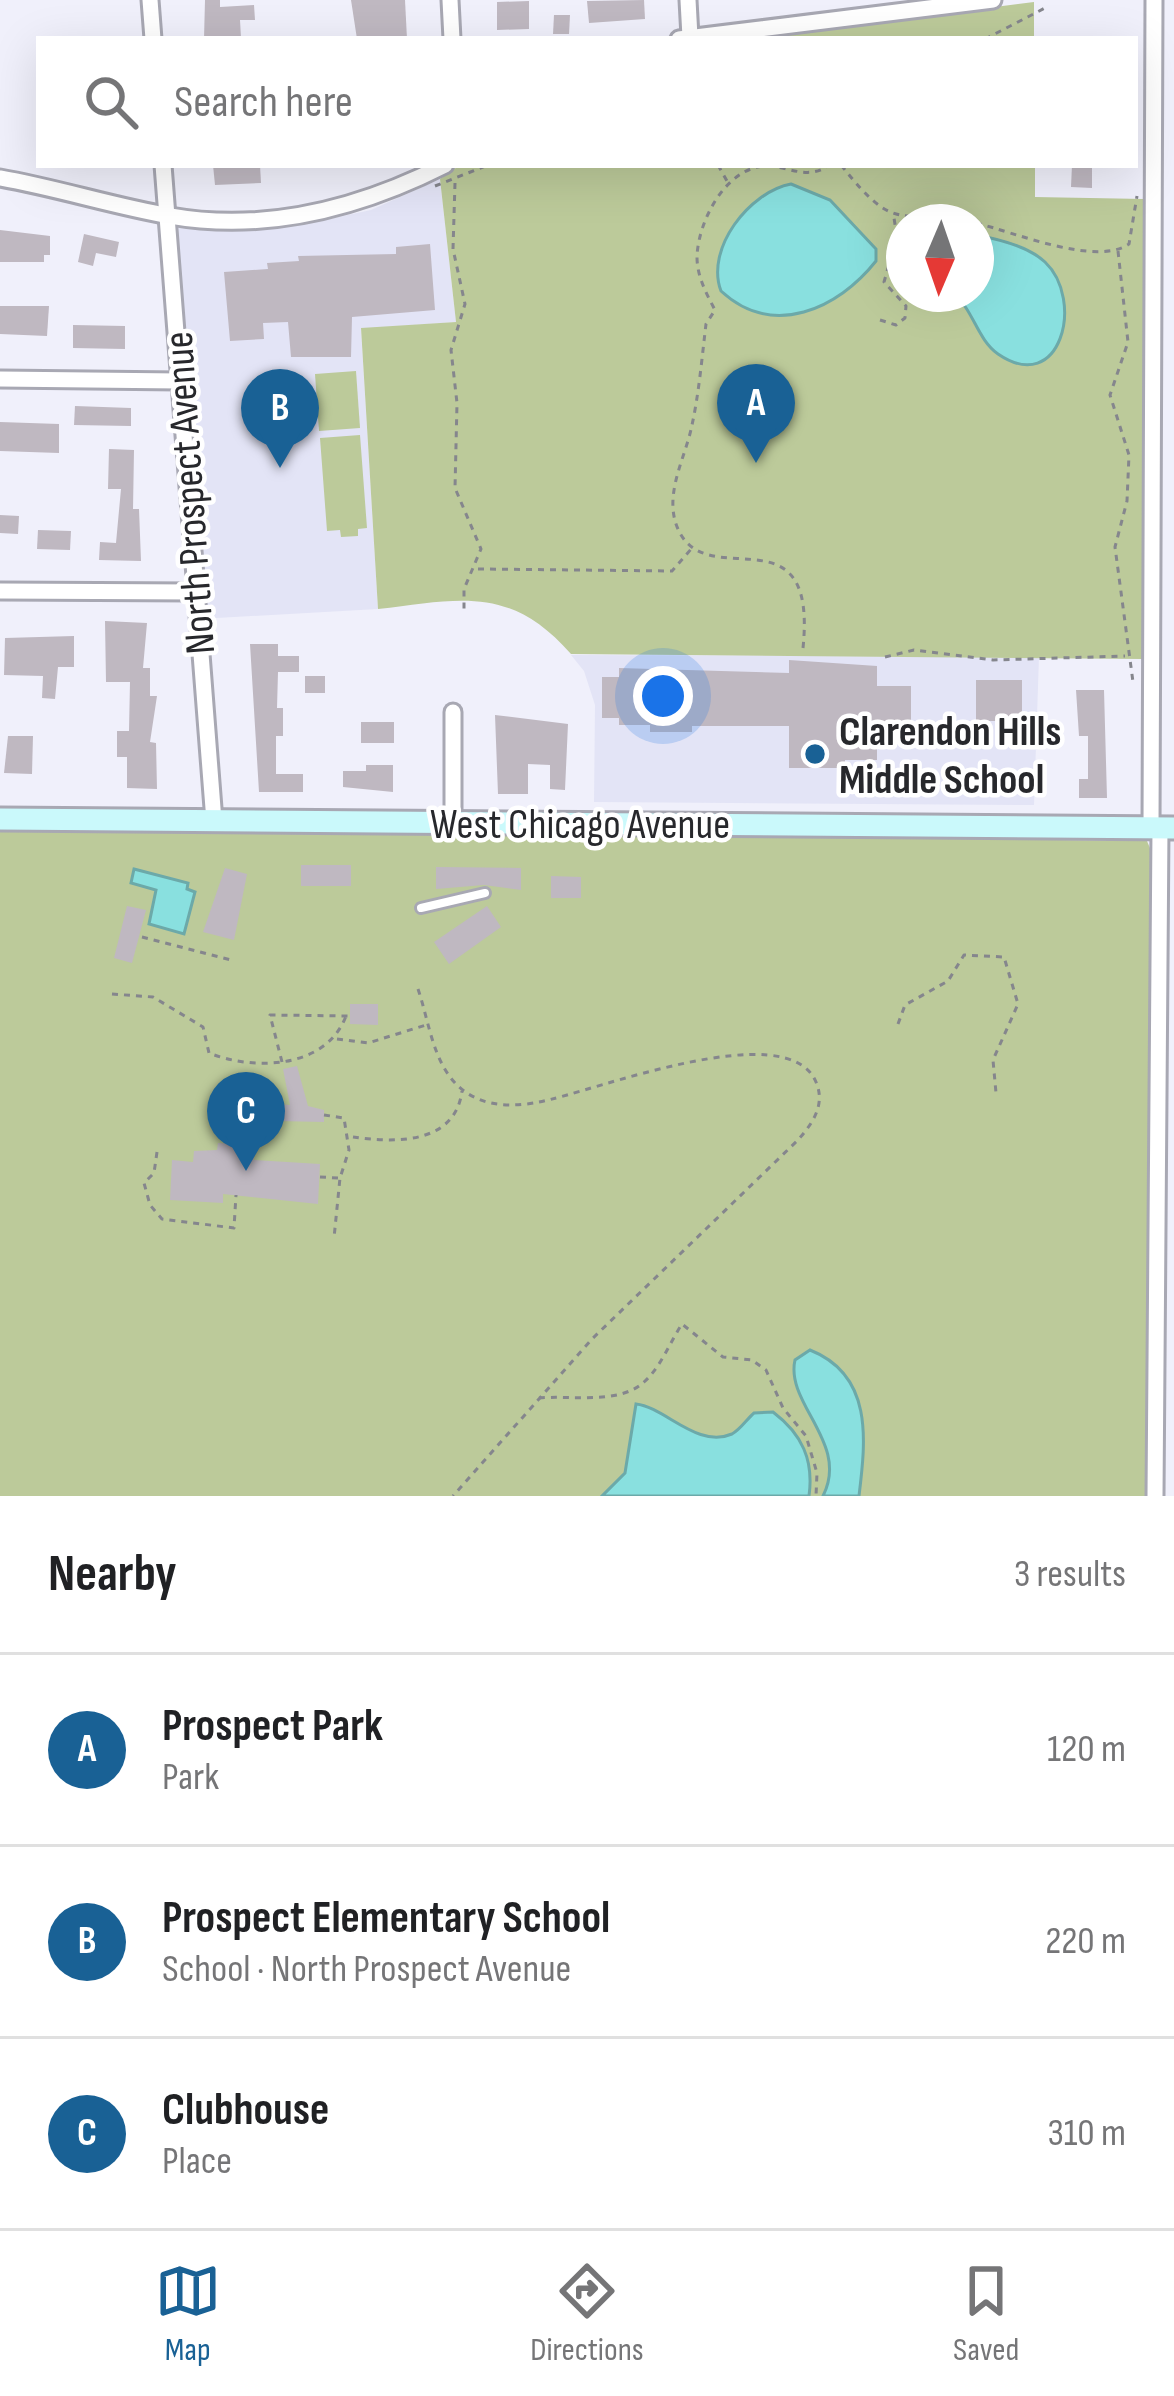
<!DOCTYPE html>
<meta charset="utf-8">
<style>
:root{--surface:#fff;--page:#f6f6f6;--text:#202124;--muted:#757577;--line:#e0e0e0;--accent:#196195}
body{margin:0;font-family:"Sofia Sans Condensed",sans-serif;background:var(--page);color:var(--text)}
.compass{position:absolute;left:886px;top:204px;width:108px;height:108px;border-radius:50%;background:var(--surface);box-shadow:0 12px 48px #0002;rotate:182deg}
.you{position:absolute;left:663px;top:696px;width:42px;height:42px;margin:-30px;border:9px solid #fff;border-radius:50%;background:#1a73e8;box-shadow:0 0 0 18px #1a73e833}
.badge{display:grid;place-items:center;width:78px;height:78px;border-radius:50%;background:var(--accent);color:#fff;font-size:39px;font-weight:700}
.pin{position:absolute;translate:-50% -99px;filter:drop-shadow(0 3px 6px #0008)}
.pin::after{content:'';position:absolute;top:63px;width:42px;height:36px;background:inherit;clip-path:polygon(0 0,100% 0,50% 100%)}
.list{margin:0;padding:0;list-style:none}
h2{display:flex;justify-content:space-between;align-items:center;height:156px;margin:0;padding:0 48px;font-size:51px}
h2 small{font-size:39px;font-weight:400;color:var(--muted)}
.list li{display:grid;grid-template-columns:78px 1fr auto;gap:36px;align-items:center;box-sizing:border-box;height:192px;padding:0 48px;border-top:3px solid var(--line)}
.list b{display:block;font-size:45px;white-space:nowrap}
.list p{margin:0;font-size:39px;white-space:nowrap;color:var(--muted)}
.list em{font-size:39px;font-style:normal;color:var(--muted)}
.icon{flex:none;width:66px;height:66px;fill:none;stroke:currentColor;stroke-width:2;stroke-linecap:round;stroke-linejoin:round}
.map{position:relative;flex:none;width:1174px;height:1496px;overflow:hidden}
.search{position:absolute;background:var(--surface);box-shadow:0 12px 48px #0002;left:36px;right:36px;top:36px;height:132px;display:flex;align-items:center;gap:30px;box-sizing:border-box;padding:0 42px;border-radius:0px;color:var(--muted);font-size:45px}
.sheet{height:732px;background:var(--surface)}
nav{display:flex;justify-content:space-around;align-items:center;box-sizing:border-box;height:168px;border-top:3px solid var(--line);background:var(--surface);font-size:33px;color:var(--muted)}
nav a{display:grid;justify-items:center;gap:6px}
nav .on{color:var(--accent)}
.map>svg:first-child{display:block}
.built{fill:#e3e4f6}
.green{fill:#bcca9a;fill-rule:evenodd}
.water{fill:#89e0df;stroke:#6ca9a9;stroke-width:3}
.building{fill:#bfb8c1}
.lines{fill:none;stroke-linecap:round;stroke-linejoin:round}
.lane-casing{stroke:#a8a8b3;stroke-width:14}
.street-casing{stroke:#a8a8b3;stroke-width:21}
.secondary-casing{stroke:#a8a8b3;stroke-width:27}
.path{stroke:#85868d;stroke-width:3;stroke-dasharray:6 6;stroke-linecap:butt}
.lane{stroke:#fff;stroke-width:8}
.street{stroke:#fff;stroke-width:15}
.secondary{stroke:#caf9fb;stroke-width:21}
.poi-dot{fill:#196195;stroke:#fff;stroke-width:4.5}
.labels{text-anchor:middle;stroke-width:9;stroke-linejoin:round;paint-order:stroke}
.street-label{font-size:42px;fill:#27282c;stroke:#fff}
.poi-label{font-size:42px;font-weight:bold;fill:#27282c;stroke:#fff;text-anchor:start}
</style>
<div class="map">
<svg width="1174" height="1496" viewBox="0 0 1174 1496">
<rect width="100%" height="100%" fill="#f0f0fb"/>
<!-- built -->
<g class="built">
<path d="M 440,179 L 456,322 L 361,329 L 378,609 L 199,619 L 176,225 L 234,228 L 320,221 L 371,210 Z"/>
<path d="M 571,655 L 1039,657 L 1034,805 L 594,802 L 595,705 L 584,671 Z"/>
</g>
<!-- green -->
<g class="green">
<path d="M 1034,2 L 1034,39 L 748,39 Z"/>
<path d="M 460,165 L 1035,165 L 1035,197 L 1144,199 L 1142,659 L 571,654 C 510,585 461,599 378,609 L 361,328 L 456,322 L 440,179 ZM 904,222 L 976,222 L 976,294 L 904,294 Z"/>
<path d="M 356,371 L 360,428 L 319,431 L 315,374 Z"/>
<path d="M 360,435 L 367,528 L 358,529 L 358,536 L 341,537 L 340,530 L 327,531 L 320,438 Z"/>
<path d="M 0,828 L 1147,841 L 1152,853 L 1149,1496 L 0,1496 Z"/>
</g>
<!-- water -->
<g class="water">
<path d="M 791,184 L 830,200 L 876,249 L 876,261 C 838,309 773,339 721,291 C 705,249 749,192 791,184 Z"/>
<path d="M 976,235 C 998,239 1028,246 1045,262 C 1085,300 1061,397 998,354 C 977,339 974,311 954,294 L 976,294 Z"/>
<path d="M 134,869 L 188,883 L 187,889 L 195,892 L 184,934 L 149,924 L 156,890 L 131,883 Z"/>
<path d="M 810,1350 C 873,1375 866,1439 859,1496 L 823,1496 C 850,1443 785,1404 795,1360 Z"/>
<path d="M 636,1404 C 665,1407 697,1449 732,1434 C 740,1430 747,1419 754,1413 L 773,1412 C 802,1434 814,1460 809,1496 L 602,1496 L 625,1473 Z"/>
</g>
<!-- building -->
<g class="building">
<path d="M 205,0 L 220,0 L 220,7 L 254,5 L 255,20 L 240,20 L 241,38 L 204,39 Z"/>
<path d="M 351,0 L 405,0 L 407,39 L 357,39 Z"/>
<path d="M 644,0 L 645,19 L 589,23 L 587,1 Z"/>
<path d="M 529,1 L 529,29 L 497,30 L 497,2 Z"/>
<path d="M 554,15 L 570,15 L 569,34 L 553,34 Z"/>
<path d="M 213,165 L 260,165 L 261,183 L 215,185 Z"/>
<path d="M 1072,165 L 1092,165 L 1092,188 L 1071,187 Z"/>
<path d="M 0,230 L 50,236 L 50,255 L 44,255 L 44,262 L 0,262 Z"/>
<path d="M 84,234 L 119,242 L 116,257 L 96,253 L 93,266 L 78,262 Z"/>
<path d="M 430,244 L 435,310 L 352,317 L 351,357 L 291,357 L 288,322 L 263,323 L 264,339 L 230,341 L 224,272 L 268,269 L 267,263 L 299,261 L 298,256 L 396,254 L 396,247 Z"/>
<path d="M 0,306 L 49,306 L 47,336 L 0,334 Z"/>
<path d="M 73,325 L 125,326 L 125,349 L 73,348 Z"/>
<path d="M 75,406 L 131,408 L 131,426 L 74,425 Z"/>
<path d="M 0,422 L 59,424 L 59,453 L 0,451 Z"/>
<path d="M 109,449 L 134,450 L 133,509 L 139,509 L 141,561 L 99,560 L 100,542 L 116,543 L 121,489 L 108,489 Z"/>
<path d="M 0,515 L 19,516 L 18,534 L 0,533 Z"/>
<path d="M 38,530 L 71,531 L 70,550 L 37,549 Z"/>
<path d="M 105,621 L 147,623 L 143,668 L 150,668 L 150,696 L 157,696 L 150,742 L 156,743 L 157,789 L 127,788 L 127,757 L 117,757 L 117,731 L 129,731 L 130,682 L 106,682 Z"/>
<path d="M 74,636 L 74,667 L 58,667 L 55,699 L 42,698 L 43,676 L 4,675 L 5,638 Z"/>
<path d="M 250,644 L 278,644 L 278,656 L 299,656 L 299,672 L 278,672 L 277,708 L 283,708 L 283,736 L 276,736 L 276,774 L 303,774 L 303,792 L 259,792 Z"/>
<path d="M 789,660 L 877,666 L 877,686 L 911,686 L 911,742 L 877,742 L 877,760 L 845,760 L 845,768 L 789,768 L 789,726 L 692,726 L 692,732 L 650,732 L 650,725 L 619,725 L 619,718 L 602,718 L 602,677 L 619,677 L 619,668 L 789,673 Z"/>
<rect x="305" y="676" width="20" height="17"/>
<rect x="976" y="680" width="46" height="41"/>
<path d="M 1076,690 L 1104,690 L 1107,798 L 1079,798 L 1079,779 L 1088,779 L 1088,736 L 1079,736 Z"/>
<path d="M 495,715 L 568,724 L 565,790 L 550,789 L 550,765 L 528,764 L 528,794 L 498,794 Z"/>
<rect x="361" y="722" width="33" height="21"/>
<path d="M 8,736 L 33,736 L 32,774 L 4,773 Z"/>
<path d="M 366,765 L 393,765 L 393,792 L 343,787 L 343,771 L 366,771 Z"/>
<rect x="301" y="865" width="50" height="21"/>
<path d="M 436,867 L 521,868 L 521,890 L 484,885 L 436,889 Z"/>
<path d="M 225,868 L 247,874 L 234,940 L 203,932 Z"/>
<path d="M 551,876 L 581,877 L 581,898 L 551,898 Z"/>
<path d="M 127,906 L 146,910 L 132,963 L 114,958 Z"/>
<path d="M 487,906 L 501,927 L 449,964 L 434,942 Z"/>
<path d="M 350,1004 L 378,1004 L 378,1025 L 350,1024 Z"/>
<path d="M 297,1066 L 308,1106 L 324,1110 L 324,1122 L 276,1121 L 277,1104 L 290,1105 L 283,1069 Z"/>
<path d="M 218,1143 L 255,1145 L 254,1160 L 320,1164 L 318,1204 L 223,1194 L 223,1203 L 170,1200 L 172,1160 L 193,1162 L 194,1151 L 217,1150 Z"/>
</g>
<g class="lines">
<!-- lane casing -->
<g class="lane-casing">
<path id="lane" d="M 421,908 L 485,893"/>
</g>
<!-- street casing -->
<g class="street-casing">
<g id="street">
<path d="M 150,0 L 153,39"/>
<path d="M 450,0 L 452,39"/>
<path d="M 688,0 L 690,37"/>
<path d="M 679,39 L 993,0"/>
<path d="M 163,165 L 214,821"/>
<path d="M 0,178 C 57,188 113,206 170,216 C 267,233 360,208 445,165"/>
<path d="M 0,379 L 179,381"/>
<path d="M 0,591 L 194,592"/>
<path d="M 453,712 L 453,822"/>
<path d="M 1151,828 L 1154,0"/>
<path d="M 1155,1496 L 1160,828"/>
</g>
</g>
<!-- secondary casing -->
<g class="secondary-casing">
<path id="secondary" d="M 0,819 L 1174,828"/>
</g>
<!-- path -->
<g class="path">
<path d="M 985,39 L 1045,8"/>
<path d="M 718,165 L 727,181"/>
<path d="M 841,165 C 898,237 897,207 971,222"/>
<path d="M 455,183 L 453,249 L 465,304 L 451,350 L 457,403 L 455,488 L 481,549 L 464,589 L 464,612"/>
<path d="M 435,186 L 488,165"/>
<path d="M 976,223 C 1014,232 1096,267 1129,244 L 1137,196"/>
<path d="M 1118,251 L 1128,342 L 1110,395 L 1129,455 L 1127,501 L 1115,547 L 1133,682"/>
<path d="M 880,320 L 896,325 L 905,318 L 906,306 L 884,282 L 897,237 L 894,218"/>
<path d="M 478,569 L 672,571 L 692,548"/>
<path d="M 803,648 C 818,502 702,600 676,524 C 665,491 686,456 692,425 C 699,393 702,357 706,324 L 715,310 C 706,293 697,276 697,257 C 698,221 726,167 766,166 C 788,166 808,181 829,165"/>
<path d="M 885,657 L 914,650 L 993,660 L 1125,656"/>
<path d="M 142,937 L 231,960"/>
<path d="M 418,989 C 431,1027 434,1079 476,1098 C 495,1107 519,1106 539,1102 C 593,1092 787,1014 816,1082 C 826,1105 812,1124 798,1140 L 592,1339 L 453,1496"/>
<path d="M 112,994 L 153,997 L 203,1027 L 209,1053 C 254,1071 326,1069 346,1016"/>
<path d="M 898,1024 L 905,1005 L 948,981 L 964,955 L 1004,957 L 1018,1004 L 993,1060 L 996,1093"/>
<path d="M 337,1039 L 368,1043 L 426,1025"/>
<path d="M 282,1062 L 270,1015 L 350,1016"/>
<path d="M 324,1115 L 344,1118 L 349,1150 L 340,1178 L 334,1238"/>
<path d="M 353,1137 C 394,1143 455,1145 462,1091"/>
<path d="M 157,1152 L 154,1173 L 144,1183 L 150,1205 L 162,1219 L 234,1228 L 236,1195"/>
<path d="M 320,1177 L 338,1178"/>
<path d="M 539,1398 C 571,1395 619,1405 644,1382 C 661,1367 670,1342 682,1324 L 723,1357 L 752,1360 L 766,1370 L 783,1408 L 806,1436 L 817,1473 L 816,1496"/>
</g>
<!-- lane -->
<use href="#lane" class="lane"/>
<!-- street -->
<use href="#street" class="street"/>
<!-- secondary -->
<use href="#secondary" class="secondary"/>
</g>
<!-- markers -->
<circle class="poi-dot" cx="815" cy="754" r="12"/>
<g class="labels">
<!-- street labels -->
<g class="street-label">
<text transform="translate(188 493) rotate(-94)" y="15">North Prospect Avenue</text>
<text x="580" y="838">West Chicago Avenue</text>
</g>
<!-- poi labels -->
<g class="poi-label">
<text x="839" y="745">Clarendon Hills<tspan x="839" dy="48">Middle School</tspan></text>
</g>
</g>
</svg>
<svg class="compass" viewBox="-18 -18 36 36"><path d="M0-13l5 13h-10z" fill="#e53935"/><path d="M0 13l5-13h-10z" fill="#757577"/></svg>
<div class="you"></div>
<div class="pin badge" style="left:756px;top:463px">A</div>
<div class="pin badge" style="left:280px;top:468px">B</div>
<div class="pin badge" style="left:246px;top:1171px">C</div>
<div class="search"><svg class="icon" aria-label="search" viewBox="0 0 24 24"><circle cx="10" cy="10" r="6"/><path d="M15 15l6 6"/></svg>Search here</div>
</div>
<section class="sheet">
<h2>Nearby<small>3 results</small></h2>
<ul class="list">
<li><span class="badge">A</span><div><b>Prospect Park</b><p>Park</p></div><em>120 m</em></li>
<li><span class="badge">B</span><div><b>Prospect Elementary School</b><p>School · North Prospect Avenue</p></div><em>220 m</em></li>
<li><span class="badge">C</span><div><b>Clubhouse</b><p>Place</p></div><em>310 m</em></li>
</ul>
</section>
<nav>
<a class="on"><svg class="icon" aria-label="map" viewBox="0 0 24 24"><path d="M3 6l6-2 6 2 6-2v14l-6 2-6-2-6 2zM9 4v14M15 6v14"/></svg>Map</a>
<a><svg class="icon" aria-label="directions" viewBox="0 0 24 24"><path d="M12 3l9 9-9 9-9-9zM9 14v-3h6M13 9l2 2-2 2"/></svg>Directions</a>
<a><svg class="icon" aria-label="saved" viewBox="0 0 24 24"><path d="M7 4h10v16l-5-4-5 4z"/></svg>Saved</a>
</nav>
